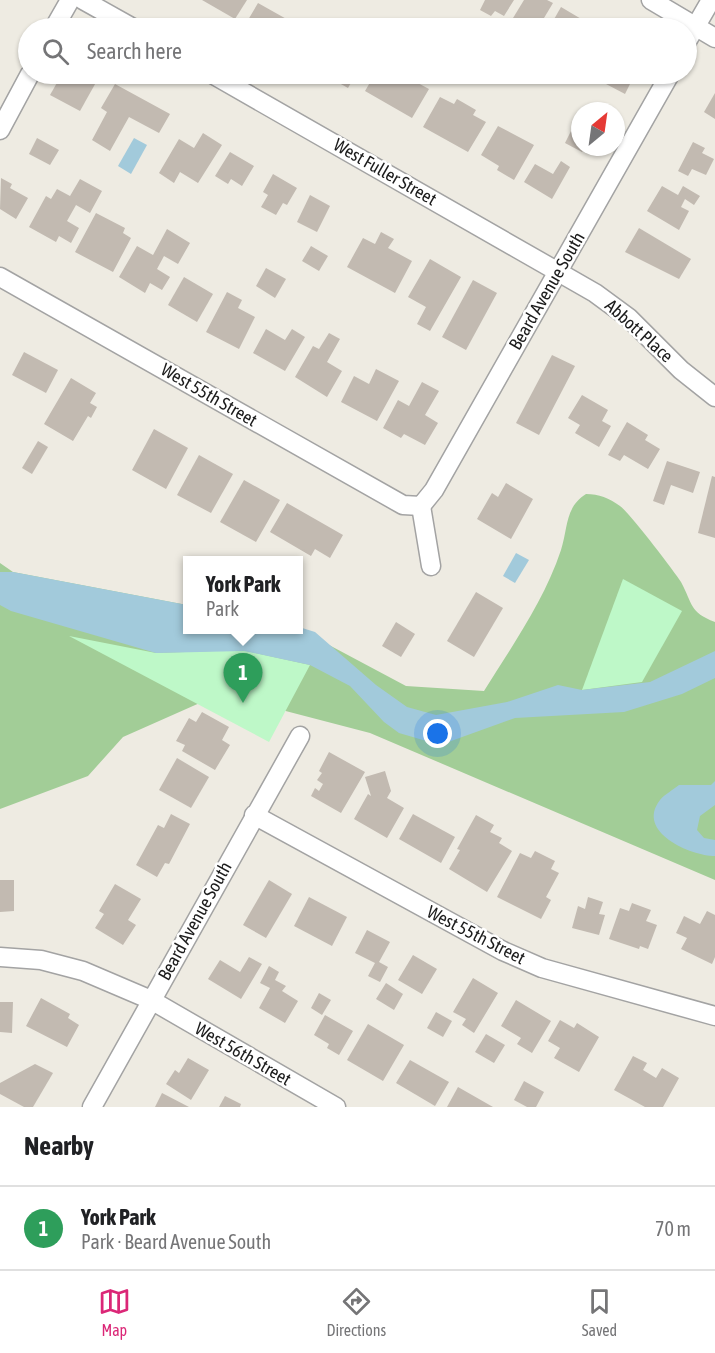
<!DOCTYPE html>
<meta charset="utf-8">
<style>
:root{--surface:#fff;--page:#f6f6f6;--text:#202124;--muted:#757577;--line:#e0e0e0;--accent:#db2777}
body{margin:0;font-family:"Asap Condensed",sans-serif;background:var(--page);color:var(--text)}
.compass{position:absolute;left:571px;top:102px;width:54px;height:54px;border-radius:50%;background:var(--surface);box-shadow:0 2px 4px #0004;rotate:29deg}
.you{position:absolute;left:438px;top:734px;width:21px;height:21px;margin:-15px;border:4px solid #fff;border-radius:50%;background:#1a73e8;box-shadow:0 0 0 9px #1a73e833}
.badge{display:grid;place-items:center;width:39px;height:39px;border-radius:50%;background:var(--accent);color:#fff;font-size:20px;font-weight:700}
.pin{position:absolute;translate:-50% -50px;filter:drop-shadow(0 2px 3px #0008)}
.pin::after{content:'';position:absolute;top:32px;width:21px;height:18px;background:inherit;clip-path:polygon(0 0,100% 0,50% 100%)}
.popup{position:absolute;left:183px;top:556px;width:120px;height:78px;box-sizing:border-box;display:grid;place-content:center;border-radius:0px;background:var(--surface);filter:drop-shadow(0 2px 4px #0005);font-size:20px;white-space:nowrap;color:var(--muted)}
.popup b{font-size:22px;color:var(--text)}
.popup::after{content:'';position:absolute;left:50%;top:100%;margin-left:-12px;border:12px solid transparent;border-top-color:var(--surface)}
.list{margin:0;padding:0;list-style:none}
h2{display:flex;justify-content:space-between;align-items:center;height:78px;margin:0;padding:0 24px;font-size:26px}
h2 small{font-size:20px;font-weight:400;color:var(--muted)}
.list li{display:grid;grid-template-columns:39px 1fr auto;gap:18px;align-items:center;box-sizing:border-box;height:84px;padding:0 24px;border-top:2px solid var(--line)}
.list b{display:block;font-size:22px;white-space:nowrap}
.list p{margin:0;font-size:20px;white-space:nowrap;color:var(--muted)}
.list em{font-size:20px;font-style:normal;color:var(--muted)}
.icon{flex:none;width:33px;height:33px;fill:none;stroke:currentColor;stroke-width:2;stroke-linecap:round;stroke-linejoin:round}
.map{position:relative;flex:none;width:715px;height:1107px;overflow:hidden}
.search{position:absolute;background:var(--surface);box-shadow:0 2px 4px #0004;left:18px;right:18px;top:18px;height:66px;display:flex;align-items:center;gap:15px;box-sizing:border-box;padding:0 21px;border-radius:33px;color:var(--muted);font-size:22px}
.sheet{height:162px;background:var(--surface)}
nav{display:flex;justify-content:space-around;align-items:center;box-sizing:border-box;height:84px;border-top:2px solid var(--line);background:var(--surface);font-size:16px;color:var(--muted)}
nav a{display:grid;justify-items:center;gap:3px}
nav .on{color:var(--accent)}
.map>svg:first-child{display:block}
.forest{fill:#a2cd97}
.park{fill:#bef8c8}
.water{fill:#a2cadb}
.building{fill:#c2bab1}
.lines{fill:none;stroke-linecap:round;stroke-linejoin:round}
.minor-casing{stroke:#a3a3a3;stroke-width:21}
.minor{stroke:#fff;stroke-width:18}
.labels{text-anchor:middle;stroke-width:5;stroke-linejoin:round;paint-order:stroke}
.street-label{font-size:18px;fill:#1c1c1c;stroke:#fff}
</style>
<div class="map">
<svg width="715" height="1107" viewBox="0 0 715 1107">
<rect width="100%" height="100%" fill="#eeebe2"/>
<!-- forest -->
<path class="forest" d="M 586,494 C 599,494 609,498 620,506 C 629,512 674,571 681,582 C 693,604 689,612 715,622 L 715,880 L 370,733 L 220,694 L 123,737 L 88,776 L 0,809 L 0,563 L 13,572 L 187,605 L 188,630 L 299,629 L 406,686 L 484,691 C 512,646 544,601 561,550 C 568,528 565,507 586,494 Z"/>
<!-- park -->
<g class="park">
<path d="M 623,579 L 682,611 L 642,682 L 582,690 Z"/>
<path d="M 69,636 L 156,653 L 242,650 L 310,665 L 269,742 Z"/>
</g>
<!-- water -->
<g class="water">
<path d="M 134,138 L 147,145 L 131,174 L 118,166 Z"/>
<path d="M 516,553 L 529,560 L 515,583 L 503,576 Z"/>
<path d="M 0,572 L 13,572 L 187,605 L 188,630 L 298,630 L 299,627 L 315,632 L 376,685 L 407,707 L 436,715 L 507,702 L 558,685 L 582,690 L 650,682 L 715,651 L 715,678 L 682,694 L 624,712 L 515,718 L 440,745 L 399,733 L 384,722 L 350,686 L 310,665 L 244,651 L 156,653 L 11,611 L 0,605 Z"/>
<path d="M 715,781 L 715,805 L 700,816 L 697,830 L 704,838 L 715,840 L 715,856 C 691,856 635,832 660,800 C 665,794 673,790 679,785 L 711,785 Z"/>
</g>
<!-- building -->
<g class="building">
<path d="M 202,0 L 247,0 L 235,19 Z"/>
<path d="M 485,0 L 514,0 L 504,16 L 495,11 L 491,16 L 480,10 Z"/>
<path d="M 524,0 L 547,0 L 553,3 L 538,28 L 507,28 Z"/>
<path d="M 258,3 L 290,21 L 287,27 L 290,28 L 251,28 L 245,25 Z"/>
<path d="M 561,7 L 588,23 L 584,28 L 549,28 Z"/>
<path d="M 62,74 L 94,74 L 99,77 L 80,111 L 50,95 Z"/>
<path d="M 323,74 L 356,74 L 348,88 Z"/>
<path d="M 375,74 L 421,74 L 416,82 L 429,89 L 412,118 L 365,91 Z"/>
<path d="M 611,74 L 635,74 L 625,94 L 606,84 Z"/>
<path d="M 115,84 L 170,114 L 159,133 L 129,117 L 110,151 L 92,140 L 107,112 L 101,108 Z"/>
<path d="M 715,93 L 715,119 L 704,112 Z"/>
<path d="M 440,97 L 454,104 L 457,99 L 476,110 L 473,115 L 486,122 L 468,152 L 423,127 Z"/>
<path d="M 498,126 L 534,145 L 514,180 L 497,170 L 499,166 L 481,155 Z"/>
<path d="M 573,127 L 580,130 L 580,147 L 585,147 L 582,152 L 565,143 Z"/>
<path d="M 203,133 L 222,145 L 198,183 L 180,172 L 174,183 L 159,173 L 179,139 L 194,148 Z"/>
<path d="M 37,138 L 59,150 L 50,165 L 29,154 Z"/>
<path d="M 693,142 L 705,148 L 702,153 L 714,159 L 706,175 L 692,169 L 688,176 L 678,171 Z"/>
<path d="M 230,152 L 254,166 L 242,186 L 231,179 L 228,184 L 215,176 Z"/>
<path d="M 561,161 L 570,167 L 552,199 L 524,182 L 535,164 L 553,174 Z"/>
<path d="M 273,174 L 297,188 L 287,205 L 283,203 L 276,215 L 261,207 L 268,195 L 263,192 Z"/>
<path d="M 1,178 L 12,184 L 10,188 L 28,198 L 16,219 L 0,209 Z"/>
<path d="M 80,179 L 102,191 L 90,213 L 76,205 L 67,221 L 79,228 L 71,243 L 59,236 L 56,242 L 29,227 L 46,196 L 51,199 L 57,189 L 70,196 Z"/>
<path d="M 662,186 L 678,195 L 683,186 L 700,196 L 694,205 L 685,199 L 681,207 L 689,211 L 679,230 L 647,211 Z"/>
<path d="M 310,195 L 330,206 L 317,232 L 297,222 Z"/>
<path d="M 96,213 L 125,228 L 123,233 L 131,238 L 113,272 L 75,252 Z"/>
<path d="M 639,228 L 691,259 L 679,279 L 625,252 Z"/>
<path d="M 167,229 L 190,243 L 178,264 L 164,256 L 157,269 L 170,277 L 162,290 L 150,283 L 145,293 L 119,277 L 137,246 L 153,255 Z"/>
<path d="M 381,232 L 394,239 L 388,248 L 412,261 L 395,293 L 347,267 L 363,238 L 375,244 Z"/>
<path d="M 311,246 L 328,256 L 319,271 L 302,261 Z"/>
<path d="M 430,259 L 461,277 L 430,331 L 417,324 L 426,307 L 408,297 Z"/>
<path d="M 266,268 L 286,279 L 275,298 L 256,286 Z"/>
<path d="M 184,277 L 213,294 L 197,322 L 168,305 Z"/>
<path d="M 473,280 L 497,293 L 466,350 L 442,337 Z"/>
<path d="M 227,292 L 242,300 L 238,308 L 255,317 L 239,349 L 206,332 Z"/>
<path d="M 266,329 L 285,340 L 292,329 L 305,337 L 285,371 L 253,353 Z"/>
<path d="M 329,333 L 340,339 L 327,362 L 342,371 L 327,397 L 295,377 L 313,346 L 319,349 Z"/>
<path d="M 24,352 L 58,370 L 46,393 L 12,375 Z"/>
<path d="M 552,355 L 575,366 L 539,435 L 516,423 Z"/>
<path d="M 376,369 L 399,381 L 377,421 L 341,402 L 354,376 L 369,384 Z"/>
<path d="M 71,378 L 96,393 L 90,403 L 97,407 L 91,418 L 88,416 L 73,441 L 44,424 Z"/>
<path d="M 422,382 L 439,391 L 425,415 L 438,423 L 425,445 L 404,434 L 401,438 L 383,428 L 398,400 L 409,406 Z"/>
<path d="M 582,395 L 608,410 L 602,421 L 611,426 L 599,447 L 575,433 L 580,425 L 568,418 Z"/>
<path d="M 627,422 L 648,435 L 645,440 L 660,449 L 648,469 L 624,455 L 620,461 L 608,455 Z"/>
<path d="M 154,429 L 188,448 L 166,489 L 132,470 Z"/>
<path d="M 38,441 L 48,447 L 32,474 L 22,468 Z"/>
<path d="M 199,455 L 233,474 L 211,513 L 177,495 Z"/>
<path d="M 667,461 L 700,472 L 693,493 L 671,485 L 664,505 L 653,501 Z"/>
<path d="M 712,476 L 715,477 L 715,538 L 698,533 Z"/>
<path d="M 244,480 L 280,500 L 256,542 L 220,522 Z"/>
<path d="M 506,483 L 533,499 L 511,539 L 477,519 L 492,493 L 498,497 Z"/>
<path d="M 287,503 L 343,535 L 330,558 L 315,549 L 311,556 L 270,532 Z"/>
<path d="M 476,592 L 503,608 L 474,657 L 447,641 Z"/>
<path d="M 396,622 L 415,634 L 401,657 L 382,646 Z"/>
<path d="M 202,712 L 229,727 L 222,740 L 230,745 L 215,770 L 182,751 L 185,745 L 176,741 L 189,718 L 196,722 Z"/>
<path d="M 329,752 L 365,772 L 341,813 L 311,796 L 315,788 L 319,791 L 323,784 L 317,780 L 322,773 L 319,771 Z"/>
<path d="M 177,758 L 209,777 L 191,808 L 159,790 Z"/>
<path d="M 385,771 L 391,791 L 387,798 L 404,808 L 387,838 L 354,819 L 368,794 L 371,796 L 365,777 Z"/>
<path d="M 171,814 L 190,824 L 169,864 L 165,863 L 157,877 L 136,865 L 158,825 L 164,828 Z"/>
<path d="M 413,814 L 455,837 L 441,863 L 399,839 Z"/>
<path d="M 476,815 L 494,825 L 490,832 L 502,838 L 499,843 L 512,851 L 487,892 L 449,869 L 460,850 L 457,849 Z"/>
<path d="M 535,851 L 555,861 L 551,869 L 559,873 L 546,897 L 551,900 L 541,919 L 497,897 L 520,853 L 531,858 Z"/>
<path d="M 0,880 L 14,880 L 14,911 L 0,912 Z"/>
<path d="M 269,880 L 292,894 L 266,938 L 243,925 Z"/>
<path d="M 115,884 L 141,899 L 128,920 L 136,925 L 123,945 L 95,928 L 104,914 L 99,911 Z"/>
<path d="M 309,897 L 347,917 L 332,946 L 294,926 Z"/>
<path d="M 588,897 L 603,902 L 599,914 L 605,915 L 599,935 L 572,928 L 578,906 L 585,909 Z"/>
<path d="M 632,903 L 651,910 L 646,921 L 657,925 L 648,949 L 640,946 L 639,949 L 609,939 L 620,908 L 629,911 Z"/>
<path d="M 707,911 L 715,915 L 715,957 L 712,964 L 681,949 L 687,938 L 676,933 L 684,916 L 700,924 Z"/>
<path d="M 367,930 L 390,942 L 379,962 L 388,967 L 380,982 L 368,976 L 375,963 L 355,953 Z"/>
<path d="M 413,955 L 437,969 L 422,994 L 398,980 Z"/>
<path d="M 249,957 L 262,964 L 241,999 L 208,979 L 220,960 L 240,972 Z"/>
<path d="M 269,966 L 279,972 L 275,980 L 286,986 L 282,991 L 298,1001 L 285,1023 L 259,1008 L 270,988 L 260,983 Z"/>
<path d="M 473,978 L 498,993 L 474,1033 L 462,1025 L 466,1019 L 453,1012 Z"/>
<path d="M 386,983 L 403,994 L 394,1010 L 376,999 Z"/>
<path d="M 319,993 L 331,1000 L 322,1015 L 311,1008 Z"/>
<path d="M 41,998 L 70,1014 L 68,1018 L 79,1025 L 67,1047 L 26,1026 Z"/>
<path d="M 516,1000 L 551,1021 L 532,1053 L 517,1044 L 521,1038 L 501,1026 Z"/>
<path d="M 0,1002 L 13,1002 L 12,1033 L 0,1032 Z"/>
<path d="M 436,1012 L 452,1021 L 443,1037 L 427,1028 Z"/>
<path d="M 325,1015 L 353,1031 L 339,1055 L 327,1048 L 329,1044 L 314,1035 Z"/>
<path d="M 560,1020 L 574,1028 L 577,1023 L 599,1037 L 579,1072 L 554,1058 L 560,1048 L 548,1041 Z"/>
<path d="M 368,1024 L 404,1045 L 383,1081 L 347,1060 Z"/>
<path d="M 486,1034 L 505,1045 L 494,1063 L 475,1052 Z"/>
<path d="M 633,1056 L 647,1063 L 643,1070 L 656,1078 L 662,1068 L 679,1078 L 663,1107 L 645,1107 L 614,1090 Z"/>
<path d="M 188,1058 L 209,1070 L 191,1100 L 166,1084 L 175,1070 L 179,1073 Z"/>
<path d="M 410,1060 L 449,1082 L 435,1106 L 396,1083 Z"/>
<path d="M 35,1064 L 53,1073 L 33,1107 L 24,1107 L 0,1094 L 0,1083 Z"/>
<path d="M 524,1081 L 544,1092 L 536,1107 L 527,1107 L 514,1100 Z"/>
<path d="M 458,1087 L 493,1107 L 447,1107 Z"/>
<path d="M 162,1093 L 189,1107 L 155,1107 Z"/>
<path d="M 225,1096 L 241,1104 L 240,1107 L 219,1107 Z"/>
</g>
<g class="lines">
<!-- minor casing -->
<g class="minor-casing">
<g id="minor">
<path d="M 83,0 L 133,28"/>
<path d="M 651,0 L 715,38"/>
<path d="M 54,28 L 70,0"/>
<path d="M 686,43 L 711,0"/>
<path d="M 212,74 L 595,293 L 629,318 L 681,370 L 715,397"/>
<path d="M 0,130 L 30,74"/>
<path d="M 0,277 L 403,505 L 421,506"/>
<path d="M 421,506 L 434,490 L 670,74"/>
<path d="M 421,506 L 431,566"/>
<path d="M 254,815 L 503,951 L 542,968 L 715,1016"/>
<path d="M 0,957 L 41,960 L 83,971 L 151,1000 L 336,1107"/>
<path d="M 92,1107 L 300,736"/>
</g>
</g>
<!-- minor -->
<use href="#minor" class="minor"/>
</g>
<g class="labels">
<!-- street labels -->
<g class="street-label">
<text transform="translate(385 172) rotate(30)" y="6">West Fuller Street</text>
<text transform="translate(547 291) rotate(-60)" y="6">Beard Avenue South</text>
<text transform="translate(639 331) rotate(42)" y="6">Abbott Place</text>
<text transform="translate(209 395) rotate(30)" y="6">West 55th Street</text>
<text transform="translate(195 921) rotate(-61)" y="6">Beard Avenue South</text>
<text transform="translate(476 935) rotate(27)" y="6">West 55th Street</text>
<text transform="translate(243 1054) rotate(30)" y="6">West 56th Street</text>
</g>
</g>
</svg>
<svg class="compass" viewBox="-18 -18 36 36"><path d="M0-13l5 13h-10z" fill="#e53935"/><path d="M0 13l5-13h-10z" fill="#757577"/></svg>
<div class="you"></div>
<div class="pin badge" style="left:243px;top:703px;background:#2e9e5b">1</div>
<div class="popup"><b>York Park</b>Park</div>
<div class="search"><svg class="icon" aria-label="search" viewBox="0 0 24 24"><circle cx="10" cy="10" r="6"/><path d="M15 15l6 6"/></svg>Search here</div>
</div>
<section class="sheet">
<h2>Nearby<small></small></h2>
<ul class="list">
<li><span class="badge" style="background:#2e9e5b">1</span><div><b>York Park</b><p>Park · Beard Avenue South</p></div><em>70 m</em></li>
</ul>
</section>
<nav>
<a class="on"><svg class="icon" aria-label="map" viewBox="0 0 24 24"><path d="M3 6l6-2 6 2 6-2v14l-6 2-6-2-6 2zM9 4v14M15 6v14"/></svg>Map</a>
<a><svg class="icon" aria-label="directions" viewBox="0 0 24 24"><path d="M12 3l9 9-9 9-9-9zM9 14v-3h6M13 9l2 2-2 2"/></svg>Directions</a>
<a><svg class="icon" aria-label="saved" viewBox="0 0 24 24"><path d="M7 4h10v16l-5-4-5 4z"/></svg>Saved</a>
</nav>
